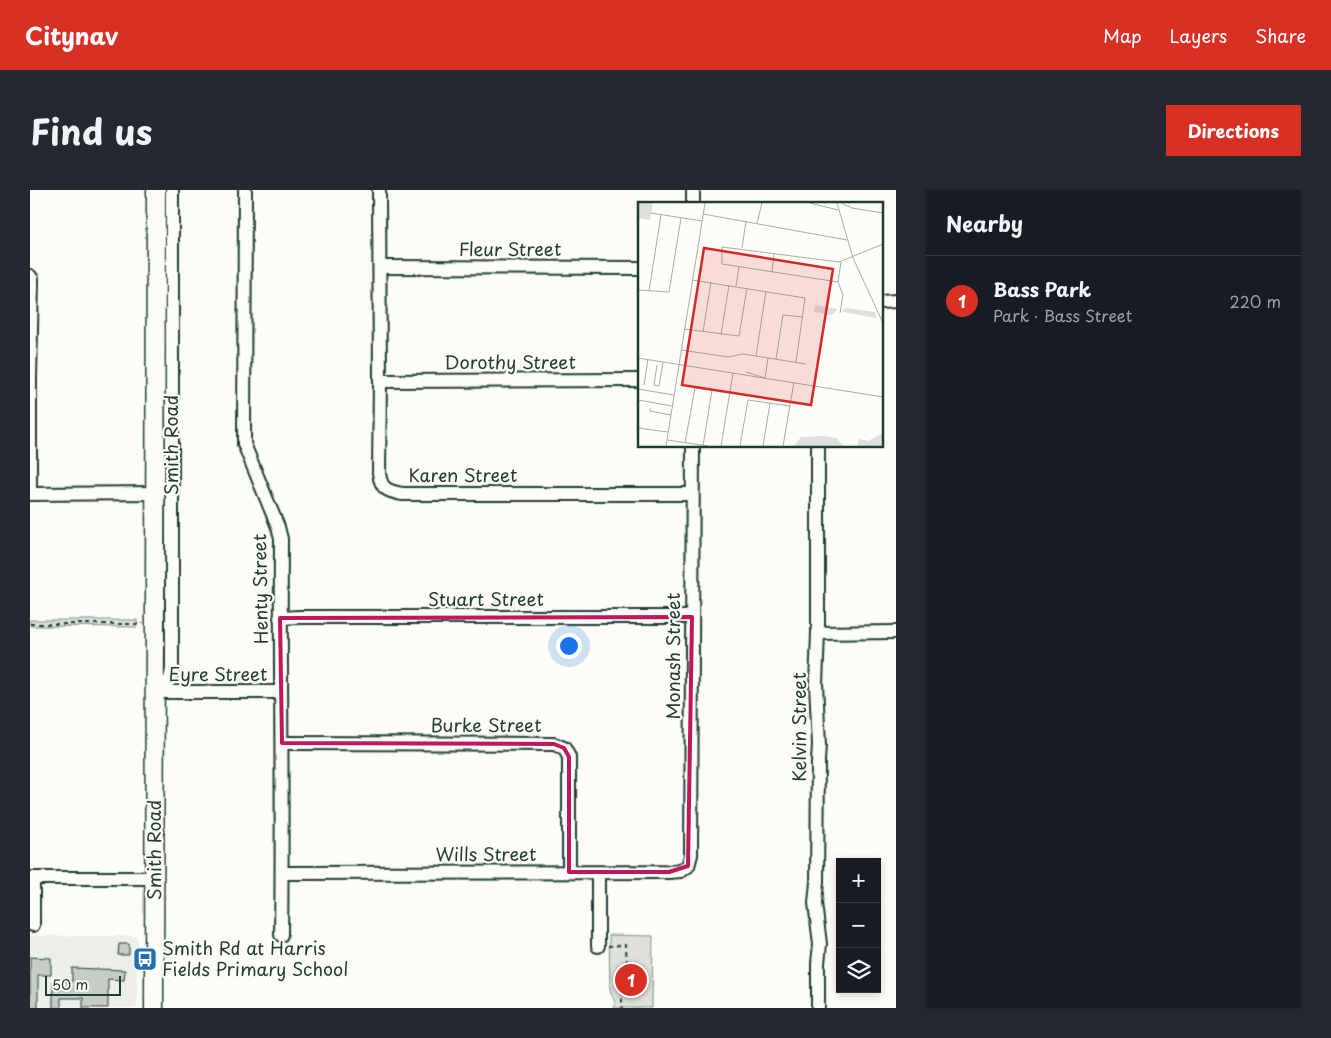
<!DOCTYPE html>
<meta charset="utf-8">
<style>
:root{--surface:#171b24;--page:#242831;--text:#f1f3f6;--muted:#9ea1a6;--line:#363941;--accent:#d93025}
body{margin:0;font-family:"Playpen Sans",sans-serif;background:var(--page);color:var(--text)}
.controls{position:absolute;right:15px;bottom:15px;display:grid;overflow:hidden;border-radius:0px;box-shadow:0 2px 8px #0003}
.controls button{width:45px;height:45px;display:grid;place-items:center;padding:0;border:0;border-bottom:1px solid var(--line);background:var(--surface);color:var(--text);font:25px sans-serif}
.scale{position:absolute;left:15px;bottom:12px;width:76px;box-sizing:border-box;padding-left:5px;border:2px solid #1f3d34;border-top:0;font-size:14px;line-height:18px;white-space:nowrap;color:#1f3d34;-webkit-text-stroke:4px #fdfcf7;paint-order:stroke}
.you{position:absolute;left:538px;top:455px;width:18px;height:18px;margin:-12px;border:4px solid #fff;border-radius:50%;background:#1a73e8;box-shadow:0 0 0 8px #1a73e833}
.badge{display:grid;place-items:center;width:32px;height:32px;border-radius:50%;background:var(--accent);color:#fff;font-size:16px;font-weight:700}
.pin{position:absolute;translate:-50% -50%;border:2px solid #fff;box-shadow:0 1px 5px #0006}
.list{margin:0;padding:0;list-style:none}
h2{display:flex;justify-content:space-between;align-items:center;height:65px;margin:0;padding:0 20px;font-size:21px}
h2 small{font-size:16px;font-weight:400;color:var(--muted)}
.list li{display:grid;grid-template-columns:32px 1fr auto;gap:15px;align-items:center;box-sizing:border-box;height:90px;padding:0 20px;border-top:1px solid var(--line)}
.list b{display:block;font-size:19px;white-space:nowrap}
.list p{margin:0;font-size:16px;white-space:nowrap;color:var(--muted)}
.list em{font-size:16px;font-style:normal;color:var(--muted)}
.icon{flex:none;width:28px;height:28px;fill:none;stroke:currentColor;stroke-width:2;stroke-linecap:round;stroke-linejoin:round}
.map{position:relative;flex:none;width:866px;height:818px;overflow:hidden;border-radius:0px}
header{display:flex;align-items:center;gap:30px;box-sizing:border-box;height:70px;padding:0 25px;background:var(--accent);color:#fff}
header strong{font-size:24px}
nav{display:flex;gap:28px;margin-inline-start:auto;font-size:18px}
.intro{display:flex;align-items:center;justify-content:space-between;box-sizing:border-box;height:120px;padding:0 30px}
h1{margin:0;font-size:35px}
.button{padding:12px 22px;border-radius:0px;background:var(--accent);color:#fff;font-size:18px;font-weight:700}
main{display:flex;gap:30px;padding:0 30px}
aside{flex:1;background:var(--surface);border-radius:0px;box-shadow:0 2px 8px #0003}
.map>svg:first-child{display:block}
.built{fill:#eceee9}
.green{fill:#dde0db;stroke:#7e8e88}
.building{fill:#c6cdc7;stroke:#1f3d34}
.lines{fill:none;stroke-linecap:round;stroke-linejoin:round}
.street-casing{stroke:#1f3d34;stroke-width:16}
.secondary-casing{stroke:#1f3d34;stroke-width:21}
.path{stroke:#1f3d34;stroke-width:2;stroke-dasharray:4 4;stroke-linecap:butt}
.street{stroke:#fdfcf7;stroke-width:12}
.secondary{stroke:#fdfcf7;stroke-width:18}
.marked{fill:none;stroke:#c2185b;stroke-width:4;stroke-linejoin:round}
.labels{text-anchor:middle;stroke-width:4.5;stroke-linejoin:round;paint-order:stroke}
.street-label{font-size:18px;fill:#1f3d34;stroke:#fdfcf7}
.poi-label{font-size:18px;fill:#1f3d34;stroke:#fdfcf7;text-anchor:start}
.inset-road{fill:none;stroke:#a4b0a9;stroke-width:1}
.view{fill:#d62828;fill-opacity:0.15;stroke:#d62828;stroke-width:2.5}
.inset-edge{fill:none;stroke:#1f3d34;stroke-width:2.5}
</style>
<header>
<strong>Citynav</strong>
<nav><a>Map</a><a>Layers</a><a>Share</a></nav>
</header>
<div class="intro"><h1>Find us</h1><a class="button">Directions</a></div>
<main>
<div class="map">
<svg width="866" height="818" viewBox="0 0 866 818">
<rect width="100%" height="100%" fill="#fdfcf7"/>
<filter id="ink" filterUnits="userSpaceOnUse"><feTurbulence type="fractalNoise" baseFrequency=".02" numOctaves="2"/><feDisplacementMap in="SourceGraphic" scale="10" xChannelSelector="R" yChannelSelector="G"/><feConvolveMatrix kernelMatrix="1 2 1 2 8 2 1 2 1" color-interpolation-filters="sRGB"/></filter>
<g filter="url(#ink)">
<!-- built -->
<rect class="built" x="0" y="746" width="107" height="72"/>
<!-- green -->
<g class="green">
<path d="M 0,430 L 107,430 L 107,437 L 0,436 Z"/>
<path d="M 579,745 L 623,746 L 622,818 L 584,818 L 585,812 L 580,800 Z"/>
</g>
<!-- building -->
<g class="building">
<path d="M 89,754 L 99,754 L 99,765 L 88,765 Z"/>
<path d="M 0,767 L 21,768 L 21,785 L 8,785 L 8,818 L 0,818 Z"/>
<path d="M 42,778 L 95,780 L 94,790 L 78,789 L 78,818 L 53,818 L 53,808 L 31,808 L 31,818 L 23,818 L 23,791 L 42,791 Z"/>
</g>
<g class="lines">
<!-- street casing -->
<g class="street-casing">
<g id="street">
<path d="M 215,0 L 214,254 L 248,337 L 251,349 C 250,481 253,613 251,745"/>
<path d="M 349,0 L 350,191 L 349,283 C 351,299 357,301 372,304 L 662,304"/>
<path d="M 663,14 L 663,0"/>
<path d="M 350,77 L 610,78"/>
<path d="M 0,86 L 2,89 L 0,190 L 0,304"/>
<path d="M 852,112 L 866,111"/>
<path d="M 350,191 L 610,190"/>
<path d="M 788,256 L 788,443 L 786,494 L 789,555 L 788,571 L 787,692 L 785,713 L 790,754 L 788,773 L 788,818"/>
<path d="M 0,304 L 126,303"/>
<path d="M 250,428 L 269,427 L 662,427"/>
<path d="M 788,443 L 866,442"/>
<path d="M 125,502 L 140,490 L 142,479 L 142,0"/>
<path d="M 125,502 L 251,502"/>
<path d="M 252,553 L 524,554 L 534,558 L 539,567 L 539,682"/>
<path d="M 252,683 L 639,682 L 651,681 L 658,676 L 661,665 L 663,256"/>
<path d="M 568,683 L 568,756"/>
<path d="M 0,688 L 125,688"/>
<path d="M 3,735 L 3,688"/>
</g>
</g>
<!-- secondary casing -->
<g class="secondary-casing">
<path id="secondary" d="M 124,818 L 126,0"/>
</g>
<!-- path -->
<g class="path">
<path d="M 0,434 L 113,434"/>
<path d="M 578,756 L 596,755 L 597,781 L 592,803 L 592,818"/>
</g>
<!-- street -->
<use href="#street" class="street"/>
<!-- secondary -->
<use href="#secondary" class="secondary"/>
</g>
</g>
<!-- marked area -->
<path class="marked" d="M 662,427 L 658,676 L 639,682 L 539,682 L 539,567 L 534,558 L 524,554 L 252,553 L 250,428 Z"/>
<!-- icons -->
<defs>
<g id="bus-square" transform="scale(1.25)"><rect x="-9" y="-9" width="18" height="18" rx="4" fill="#1f6fb2" stroke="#fdfcf7"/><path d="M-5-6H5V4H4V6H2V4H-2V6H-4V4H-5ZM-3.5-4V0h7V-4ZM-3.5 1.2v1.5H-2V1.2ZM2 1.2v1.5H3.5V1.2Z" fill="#fff"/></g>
</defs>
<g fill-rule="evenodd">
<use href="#bus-square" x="115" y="769"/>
</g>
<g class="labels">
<!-- street labels -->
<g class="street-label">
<text x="480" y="66">Fleur Street</text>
<text x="480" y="179">Dorothy Street</text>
<text transform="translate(142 255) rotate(-90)" y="6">Smith Road</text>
<text x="433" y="292">Karen Street</text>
<text transform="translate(231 399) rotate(-91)" y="6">Henty Street</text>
<text x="456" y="416">Stuart Street</text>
<text transform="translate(644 466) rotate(-90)" y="6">Monash Street</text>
<text x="188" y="491">Eyre Street</text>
<text x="456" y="542">Burke Street</text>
<text transform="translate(770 537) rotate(-90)" y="6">Kelvin Street</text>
<text transform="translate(125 660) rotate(-90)" y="6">Smith Road</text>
<text x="456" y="671">Wills Street</text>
</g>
<!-- poi labels -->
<g class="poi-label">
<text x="132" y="765">Smith Rd at Harris<tspan x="132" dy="21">Fields Primary School</tspan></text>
</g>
</g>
<!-- overview -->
<g transform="translate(608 12)">
<rect width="245" height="245" fill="#fdfcf7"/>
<path d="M 0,1 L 15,1 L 12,18 L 0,16 ZM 177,103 L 200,107 L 194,113 L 176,110 ZM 206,106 L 237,110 L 238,116 L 205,110 ZM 245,231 L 245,244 L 219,244 L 221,237 L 230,239 ZM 186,234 L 199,236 L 205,244 L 156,244 L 163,235 Z" fill="#dde0db"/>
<path class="inset-road" d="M 172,1 L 200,8M 199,1 L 215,56 L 245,121M 203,1 L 214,6 L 245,11M 13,11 L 64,19M 65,12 L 209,38M 119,21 L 124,1M 104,46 L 108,19M 134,70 L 136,51M 54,78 L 167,96 L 158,160M 200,80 L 84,62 L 84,45 L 201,60 L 245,42M 98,84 L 101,65M 0,88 L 31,90 L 43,16M 11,89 L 23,13M 202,111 L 205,93 L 200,80 L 203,60M 46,127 L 101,134 L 109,86M 65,130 L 73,80M 83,133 L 91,83M 43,148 L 90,155 L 105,152 L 168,162M 118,154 L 128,89M 0,156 L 245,195M 138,157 L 145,113 L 165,115M 19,163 L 16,183 L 21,184 L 25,160M 108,170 L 127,176M 127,176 L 130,156M 6,183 L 10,157M 0,187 L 36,193M 0,198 L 34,204M 12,206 L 12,209 L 33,213M 0,226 L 30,230M 29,238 L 70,244M 47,241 L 57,186 L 92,190M 28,244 L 67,1M 65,244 L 74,188M 83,244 L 95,171M 102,244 L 110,198 L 152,204M 125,244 L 132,201M 145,244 L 156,180"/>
<path class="view" d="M 66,46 L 195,67 L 173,203 L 44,183 Z"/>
<rect width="245" height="245" class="inset-edge"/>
</g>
</svg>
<div class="controls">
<button>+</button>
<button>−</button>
<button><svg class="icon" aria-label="layers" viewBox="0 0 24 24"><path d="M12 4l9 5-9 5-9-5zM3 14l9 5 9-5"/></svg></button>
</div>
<div class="scale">50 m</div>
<div class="you"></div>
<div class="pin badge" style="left:601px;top:790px">1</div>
</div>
<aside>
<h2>Nearby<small></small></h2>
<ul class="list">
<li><span class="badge">1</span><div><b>Bass Park</b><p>Park · Bass Street</p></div><em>220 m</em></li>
</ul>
</aside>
</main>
